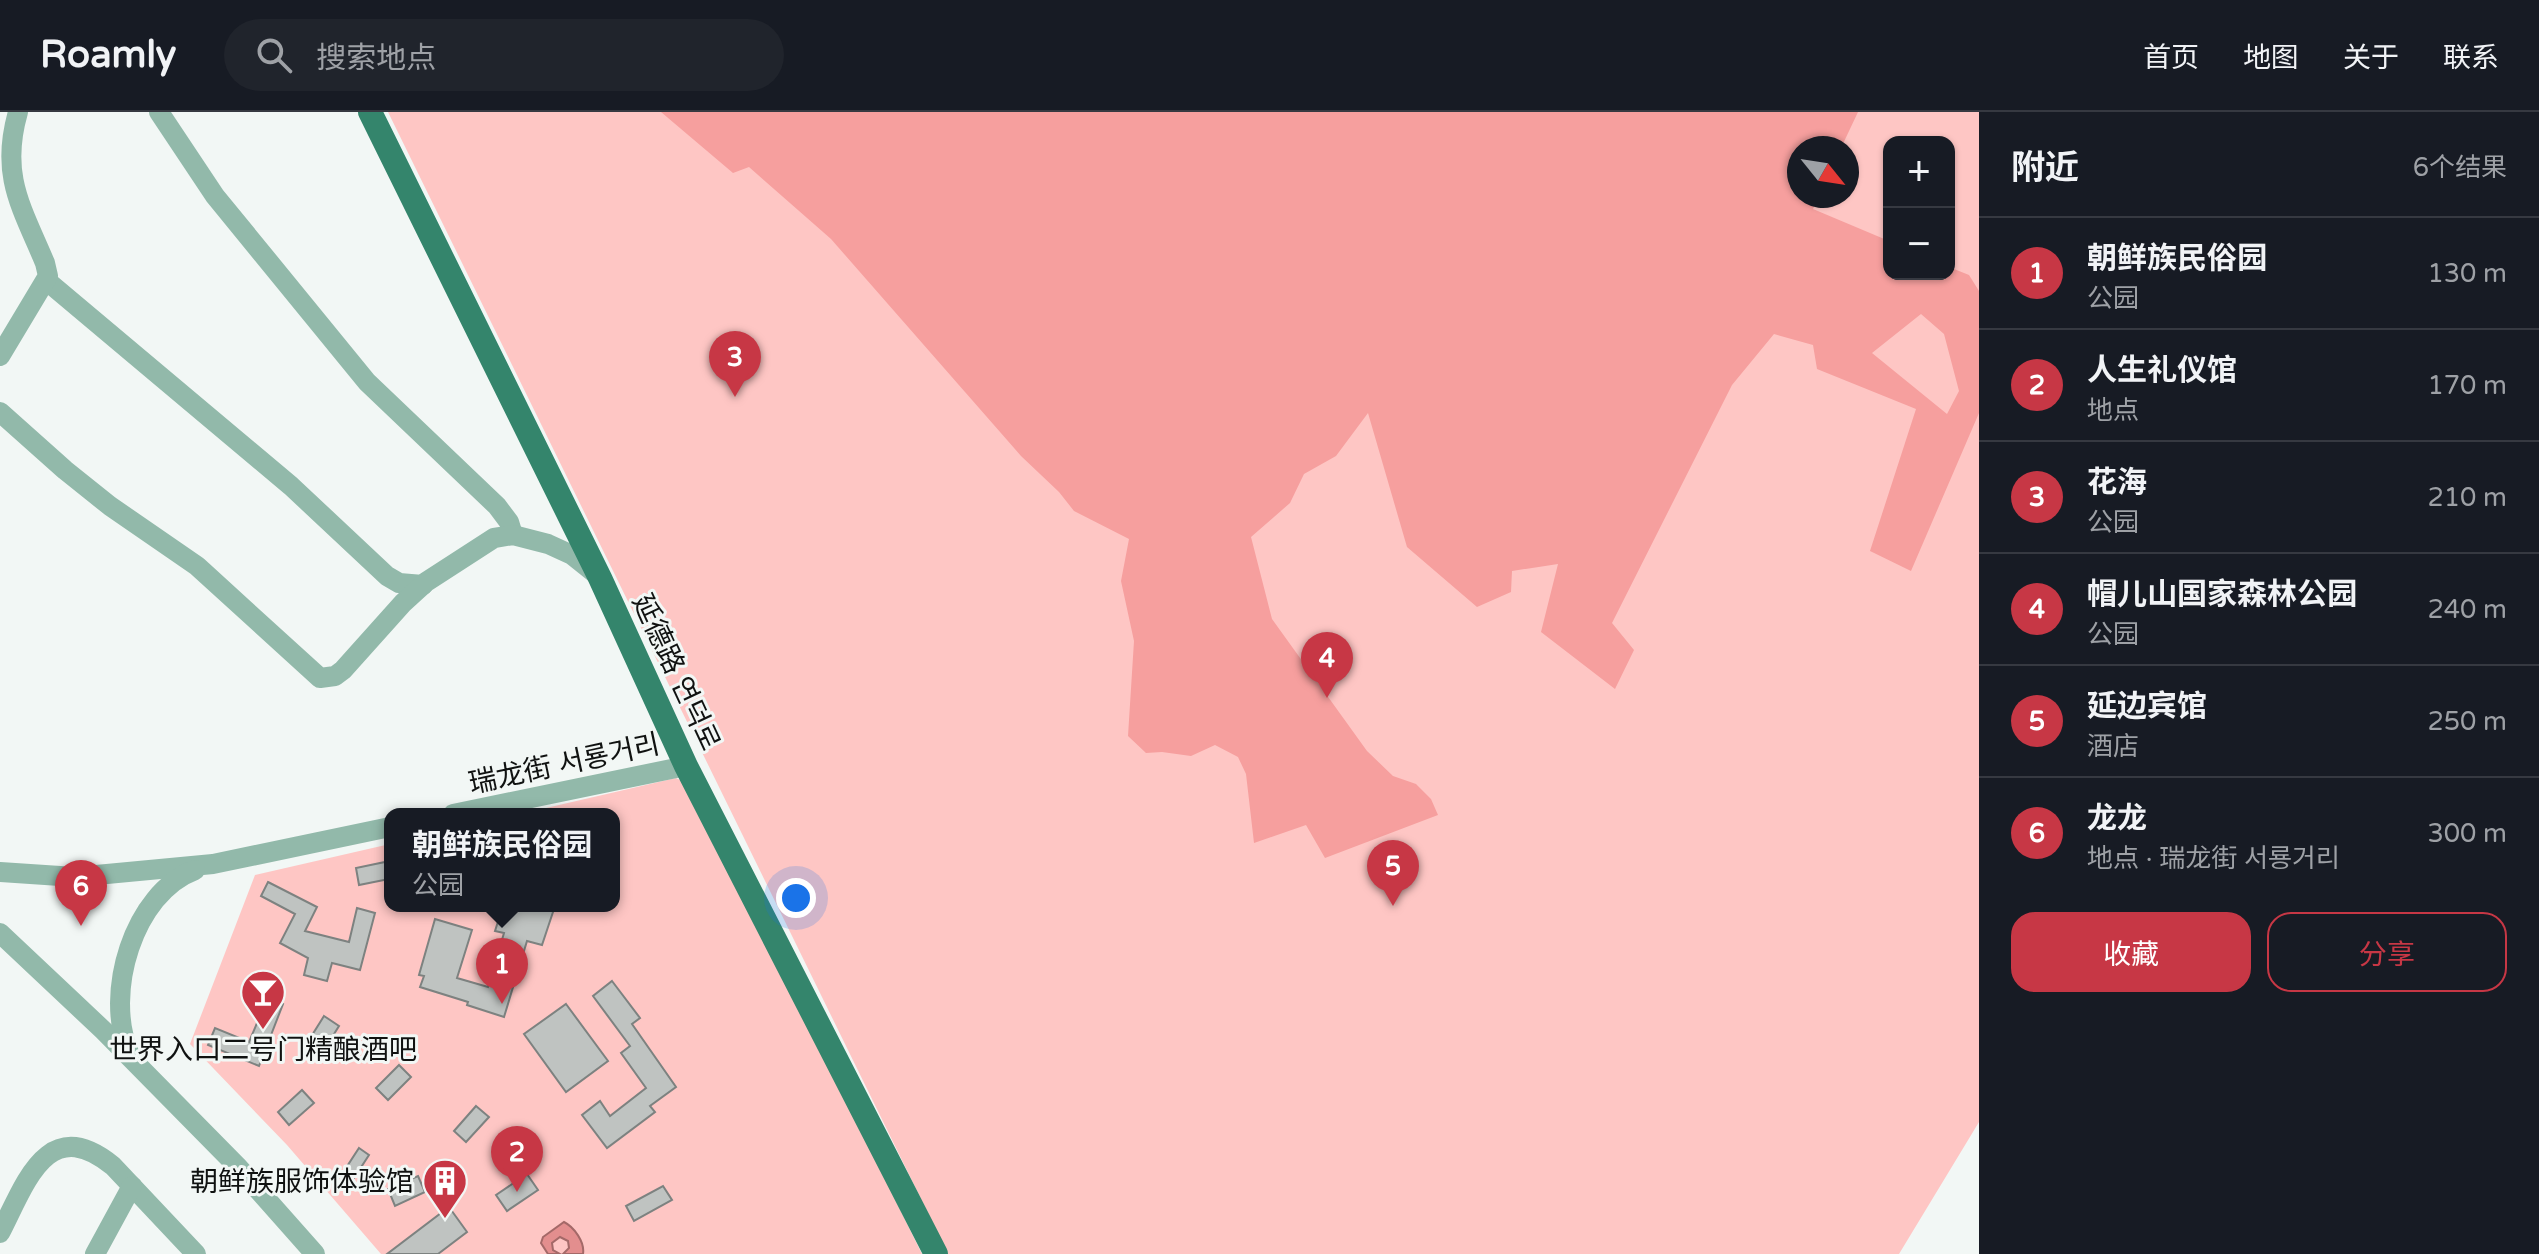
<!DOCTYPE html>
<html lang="zh">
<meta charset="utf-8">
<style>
:root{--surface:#171b24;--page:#20242c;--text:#f1f3f6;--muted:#9ea1a6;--line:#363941;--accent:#c73745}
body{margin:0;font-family:"Varela Round","Noto Sans SC","Noto Sans KR",sans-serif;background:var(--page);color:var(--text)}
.controls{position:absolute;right:24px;top:24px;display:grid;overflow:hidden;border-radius:16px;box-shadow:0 2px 6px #0004}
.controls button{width:72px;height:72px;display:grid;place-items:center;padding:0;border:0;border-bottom:2px solid var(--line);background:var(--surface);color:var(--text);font:40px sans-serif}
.compass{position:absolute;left:1787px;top:24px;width:72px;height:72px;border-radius:50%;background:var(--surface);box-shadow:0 2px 6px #0004;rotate:120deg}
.you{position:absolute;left:796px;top:786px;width:28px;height:28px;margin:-20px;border:6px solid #fff;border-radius:50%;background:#1a73e8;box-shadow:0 0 0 12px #1a73e833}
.badge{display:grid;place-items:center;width:52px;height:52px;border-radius:50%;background:var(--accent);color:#fff;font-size:26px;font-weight:700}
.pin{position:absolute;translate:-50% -66px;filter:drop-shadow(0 2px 4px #0008)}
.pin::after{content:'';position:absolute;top:42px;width:28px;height:24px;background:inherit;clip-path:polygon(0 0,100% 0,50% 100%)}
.popup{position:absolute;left:384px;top:696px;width:236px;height:104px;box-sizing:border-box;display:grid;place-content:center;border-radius:16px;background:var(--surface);filter:drop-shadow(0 2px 6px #0005);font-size:26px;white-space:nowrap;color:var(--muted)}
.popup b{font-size:30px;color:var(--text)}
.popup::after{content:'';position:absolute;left:50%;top:100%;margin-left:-16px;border:16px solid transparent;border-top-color:var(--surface)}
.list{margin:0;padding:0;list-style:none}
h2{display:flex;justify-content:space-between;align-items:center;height:104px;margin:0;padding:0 32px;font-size:34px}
h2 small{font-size:26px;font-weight:400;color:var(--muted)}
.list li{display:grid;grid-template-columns:52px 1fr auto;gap:24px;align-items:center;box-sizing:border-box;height:112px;padding:0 32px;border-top:2px solid var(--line)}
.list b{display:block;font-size:30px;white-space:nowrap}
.list p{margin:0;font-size:26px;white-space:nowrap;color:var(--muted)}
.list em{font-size:26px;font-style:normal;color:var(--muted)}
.actions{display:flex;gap:16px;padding:24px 32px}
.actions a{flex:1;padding:18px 0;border:2px solid var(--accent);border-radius:24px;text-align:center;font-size:28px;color:var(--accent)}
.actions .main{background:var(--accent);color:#fff}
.icon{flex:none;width:44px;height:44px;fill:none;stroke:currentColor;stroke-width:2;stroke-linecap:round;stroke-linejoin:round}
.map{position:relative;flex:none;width:1979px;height:1142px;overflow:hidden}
header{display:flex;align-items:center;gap:48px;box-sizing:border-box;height:112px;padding:0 40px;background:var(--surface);border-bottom:2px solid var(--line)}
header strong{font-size:38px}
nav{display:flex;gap:44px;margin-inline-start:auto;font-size:28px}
.search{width:560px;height:72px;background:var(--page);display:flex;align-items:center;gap:20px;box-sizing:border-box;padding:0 28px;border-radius:44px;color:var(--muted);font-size:30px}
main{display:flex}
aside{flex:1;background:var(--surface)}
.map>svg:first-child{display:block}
.green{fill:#fec6c4;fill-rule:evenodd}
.forest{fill:#f69f9e;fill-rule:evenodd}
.water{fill:#e38e8e;stroke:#a46968;stroke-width:2}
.building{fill:#bfc3c1;stroke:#7d8280;stroke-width:2}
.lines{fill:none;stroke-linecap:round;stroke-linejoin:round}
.minor{stroke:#92b9aa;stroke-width:20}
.major{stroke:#34856c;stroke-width:24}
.labels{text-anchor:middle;stroke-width:6;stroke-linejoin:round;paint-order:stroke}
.street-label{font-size:28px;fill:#101211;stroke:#f2f7f5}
.poi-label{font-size:28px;fill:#101211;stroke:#f2f7f5}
</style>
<header>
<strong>Roamly</strong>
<div class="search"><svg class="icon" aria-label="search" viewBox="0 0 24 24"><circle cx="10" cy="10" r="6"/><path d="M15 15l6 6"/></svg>搜索地点</div>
<nav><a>首页</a><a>地图</a><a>关于</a><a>联系</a></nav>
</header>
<main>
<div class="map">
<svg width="1979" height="1142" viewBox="0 0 1979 1142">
<rect width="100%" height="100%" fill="#f2f7f5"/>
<!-- green -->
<g class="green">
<path d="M 388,0 L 1979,0 L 1979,1010 L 1899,1142 L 948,1142 ZM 1889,30 L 1949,30 L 1949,162 L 1889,162 ZM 1799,36 L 1847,36 L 1847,84 L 1799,84 Z"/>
<path d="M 676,666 L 690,673 L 922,1142 L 381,1142 L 287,1033 L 190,932 L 255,763 L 390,732 L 390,794 L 614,794 L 614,702 L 520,702 Z"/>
</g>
<!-- forest -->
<path class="forest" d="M 661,0 L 1858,0 L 1841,36 L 1799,36 L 1799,84 L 1819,84 L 1813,97 L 1889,129 L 1889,162 L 1949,162 L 1949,155 L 1969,163 L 1979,179 L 1979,301 L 1911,459 L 1870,439 L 1916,297 L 1817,257 L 1813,233 L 1774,222 L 1732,273 L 1612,511 L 1634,538 L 1615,577 L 1541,520 L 1558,452 L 1512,459 L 1511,480 L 1477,495 L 1407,435 L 1368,301 L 1336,344 L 1304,362 L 1290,391 L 1251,425 L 1272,507 L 1367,639 L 1393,664 L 1416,672 L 1431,687 L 1438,703 L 1325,746 L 1306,713 L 1254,731 L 1246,662 L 1238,645 L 1215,633 L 1191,644 L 1162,640 L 1146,641 L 1128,624 L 1134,529 L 1121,469 L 1129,427 L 1074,399 L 1059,380 L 1021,344 L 831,127 L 749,55 L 733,61 ZM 1921,202 L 1944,222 L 1959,279 L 1947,302 L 1872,241 Z"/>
<!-- water -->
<path class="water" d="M 564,1110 C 574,1115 585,1130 583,1142 L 563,1142 L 569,1136 L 568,1129 L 560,1125 L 552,1131 L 553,1138 L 560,1142 L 548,1142 L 541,1131 L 543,1125 Z"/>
<!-- building -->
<g class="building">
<path d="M 385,750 L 389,767 L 359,773 L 356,756 Z"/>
<path d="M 268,770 L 317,795 L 305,819 L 349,830 L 357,796 L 375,801 L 360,858 L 332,851 L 327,869 L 304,863 L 308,846 L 280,831 L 295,802 L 261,784 Z"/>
<path d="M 503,794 L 544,794 L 554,797 L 542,833 L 527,829 L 504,905 L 467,893 L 468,890 L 420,875 L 424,864 L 419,863 L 435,807 L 472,818 L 457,866 L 488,875 L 504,821 L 495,819 Z"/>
<path d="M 612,869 L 640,906 L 632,912 L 676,975 L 650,994 L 655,1000 L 607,1036 L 582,1003 L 600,989 L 610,1004 L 646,976 L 621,941 L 630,934 L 593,884 Z"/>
<path d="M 261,883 L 283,892 L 259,954 L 208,933 L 215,916 L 249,930 L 260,904 L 253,901 Z"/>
<path d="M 566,892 L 608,949 L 566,980 L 524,922 Z"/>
<path d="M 324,904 L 339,914 L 319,946 L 304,936 Z"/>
<path d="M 399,953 L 411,965 L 388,988 L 376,976 Z"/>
<path d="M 302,978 L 314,991 L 289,1013 L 278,1000 Z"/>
<path d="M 476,994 L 489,1005 L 466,1030 L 454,1019 Z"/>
<path d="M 359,1036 L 369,1043 L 354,1066 L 344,1059 Z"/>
<path d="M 527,1062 L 538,1078 L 507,1099 L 496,1083 Z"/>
<path d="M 418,1064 L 425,1080 L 395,1094 L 388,1077 Z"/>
<path d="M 663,1074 L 672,1088 L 634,1109 L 626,1094 Z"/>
<path d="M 449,1095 L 467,1120 L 438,1142 L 387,1142 Z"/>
</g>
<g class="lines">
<!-- minor -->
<g class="minor">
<path d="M 159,0 L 215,84 L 367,270 L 497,394 L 509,410 L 513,423"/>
<path d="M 47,169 L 291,374 L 387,464 L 399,471 L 423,473"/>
<path d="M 0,244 L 48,164 L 45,151 C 21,94 0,63 18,0"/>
<path d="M 0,300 L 65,358 L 110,394 L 197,454 L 320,566 L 335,564 L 343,558 L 403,491 L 426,470 L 494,426 L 513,423 L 548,432 L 572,443 L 597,463"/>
<path d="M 453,702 L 686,654"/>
<path d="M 0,760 L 75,765 L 213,752 L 390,715"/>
<path d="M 0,821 L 103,918 L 237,1054 L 315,1142"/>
<path d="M 129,940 C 104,882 133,781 195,758"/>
<path d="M 0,1121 C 25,1073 47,1000 113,1054 L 196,1142"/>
<path d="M 95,1142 L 132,1074"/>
</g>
<!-- major -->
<path class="major" d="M 370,0 L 600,466 L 686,654 L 936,1142"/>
</g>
<!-- icons -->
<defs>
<g id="bar-pin" transform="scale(2.3)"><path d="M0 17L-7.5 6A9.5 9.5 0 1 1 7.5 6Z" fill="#c73745" stroke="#f2f7f5"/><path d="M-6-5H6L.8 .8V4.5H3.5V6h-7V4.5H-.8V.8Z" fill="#fff"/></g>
<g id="building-pin" transform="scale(2.3)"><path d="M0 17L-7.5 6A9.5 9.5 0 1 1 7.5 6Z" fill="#c73745" stroke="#f2f7f5"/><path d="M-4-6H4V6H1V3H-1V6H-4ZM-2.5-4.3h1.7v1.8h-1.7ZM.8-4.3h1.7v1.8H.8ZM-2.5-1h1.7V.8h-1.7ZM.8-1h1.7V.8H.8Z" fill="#fff"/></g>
</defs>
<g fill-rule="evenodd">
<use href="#bar-pin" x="263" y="880"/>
<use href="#building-pin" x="445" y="1069"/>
</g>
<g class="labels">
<!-- street labels -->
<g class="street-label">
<text transform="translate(677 560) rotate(65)" y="10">延德路 연덕로</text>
<text transform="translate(564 651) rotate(-12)" y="10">瑞龙街 서룡거리</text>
</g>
<!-- poi labels -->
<g class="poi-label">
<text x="263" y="947">世界入口二号门精酿酒吧</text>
<text x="414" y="1079" text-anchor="end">朝鲜族服饰体验馆</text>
</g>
</g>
</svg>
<div class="controls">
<button>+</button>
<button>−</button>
</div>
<svg class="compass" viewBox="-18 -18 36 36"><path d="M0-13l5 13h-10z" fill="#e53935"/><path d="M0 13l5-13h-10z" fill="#9ea1a6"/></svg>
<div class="you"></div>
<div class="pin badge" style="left:502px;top:892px">1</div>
<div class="popup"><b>朝鲜族民俗园</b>公园</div>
<div class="pin badge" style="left:517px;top:1080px">2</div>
<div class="pin badge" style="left:735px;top:285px">3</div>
<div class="pin badge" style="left:1327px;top:586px">4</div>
<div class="pin badge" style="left:1393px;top:794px">5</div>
<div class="pin badge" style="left:81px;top:814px">6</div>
</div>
<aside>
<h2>附近<small>6个结果</small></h2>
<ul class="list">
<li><span class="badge">1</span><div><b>朝鲜族民俗园</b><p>公园</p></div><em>130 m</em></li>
<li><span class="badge">2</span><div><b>人生礼仪馆</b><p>地点</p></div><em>170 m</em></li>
<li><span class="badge">3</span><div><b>花海</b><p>公园</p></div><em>210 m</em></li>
<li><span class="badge">4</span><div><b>帽儿山国家森林公园</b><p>公园</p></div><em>240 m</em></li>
<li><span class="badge">5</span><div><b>延边宾馆</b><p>酒店</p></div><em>250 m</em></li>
<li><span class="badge">6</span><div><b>龙龙</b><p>地点 · 瑞龙街 서룡거리</p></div><em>300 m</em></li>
</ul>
<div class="actions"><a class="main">收藏</a><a>分享</a></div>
</aside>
</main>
